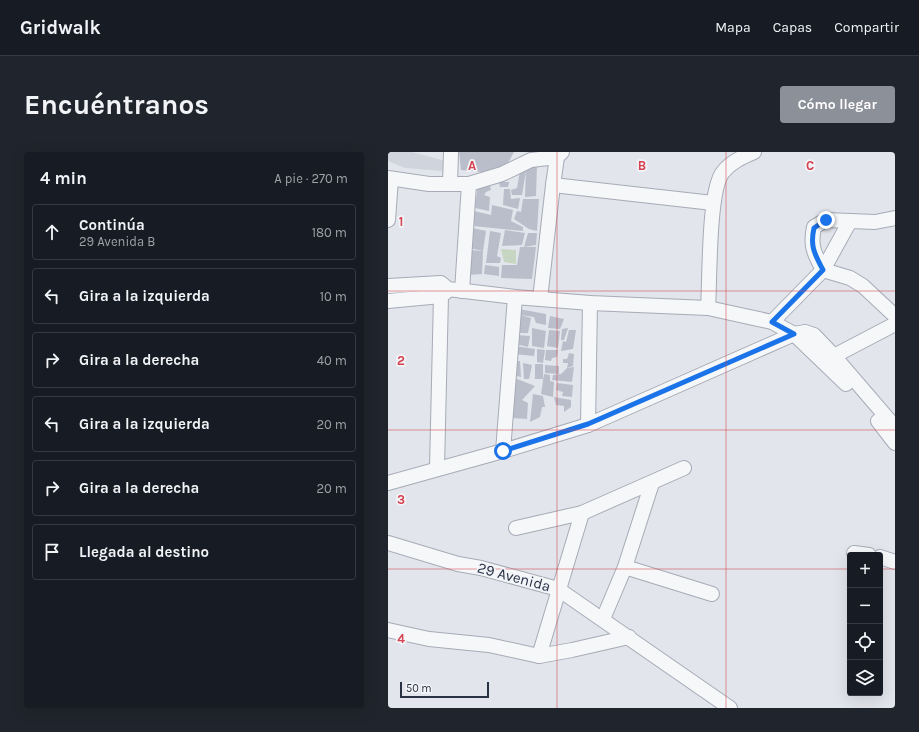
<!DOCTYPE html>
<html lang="es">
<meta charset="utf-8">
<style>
:root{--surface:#171b24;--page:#20242c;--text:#f1f3f6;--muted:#9ea1a6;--line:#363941;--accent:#8c9099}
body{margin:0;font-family:Karla,sans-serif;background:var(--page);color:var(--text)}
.controls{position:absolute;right:12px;bottom:12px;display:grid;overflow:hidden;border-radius:4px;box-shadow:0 4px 16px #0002}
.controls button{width:36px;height:36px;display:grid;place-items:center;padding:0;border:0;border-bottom:1px solid var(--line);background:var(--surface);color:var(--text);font:20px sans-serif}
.scale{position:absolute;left:12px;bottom:10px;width:89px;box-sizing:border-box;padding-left:4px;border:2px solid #293145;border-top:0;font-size:11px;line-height:14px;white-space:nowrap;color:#293145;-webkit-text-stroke:3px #f2f4f8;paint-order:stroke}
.stop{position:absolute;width:12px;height:12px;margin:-9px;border:3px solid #1a73e8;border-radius:50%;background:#fff}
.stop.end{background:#1a73e8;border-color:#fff;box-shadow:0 1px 4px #0008}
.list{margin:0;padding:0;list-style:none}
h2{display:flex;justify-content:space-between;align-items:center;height:52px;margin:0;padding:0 16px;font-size:17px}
h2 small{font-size:13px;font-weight:400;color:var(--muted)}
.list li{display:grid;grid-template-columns:26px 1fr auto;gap:12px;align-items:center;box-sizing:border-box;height:56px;margin:0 8px 8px;padding:0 8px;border:1px solid var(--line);border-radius:4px}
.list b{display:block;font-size:15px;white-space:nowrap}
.list p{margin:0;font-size:13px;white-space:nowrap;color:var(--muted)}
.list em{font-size:13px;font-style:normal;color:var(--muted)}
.icon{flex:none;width:22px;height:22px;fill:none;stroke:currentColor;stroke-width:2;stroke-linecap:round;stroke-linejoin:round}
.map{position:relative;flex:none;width:507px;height:556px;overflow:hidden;border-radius:4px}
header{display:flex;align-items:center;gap:24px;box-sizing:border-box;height:56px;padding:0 20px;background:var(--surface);border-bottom:1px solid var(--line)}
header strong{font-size:19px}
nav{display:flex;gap:22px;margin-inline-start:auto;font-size:14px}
.intro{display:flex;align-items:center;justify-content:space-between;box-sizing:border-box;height:96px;padding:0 24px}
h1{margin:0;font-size:28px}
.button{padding:10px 18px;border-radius:4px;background:var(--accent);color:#fff;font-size:14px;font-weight:700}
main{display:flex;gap:24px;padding:0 24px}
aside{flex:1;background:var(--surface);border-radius:4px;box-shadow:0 4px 16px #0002}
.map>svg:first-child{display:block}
.built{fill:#d0d4dd}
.green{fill:#c7d6c3}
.building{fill:#b9beca}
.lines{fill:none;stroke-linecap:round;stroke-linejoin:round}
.minor-casing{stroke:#a7abb6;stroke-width:16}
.minor{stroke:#f5f7f9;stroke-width:14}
.route{stroke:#1a73e8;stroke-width:5}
.grid{fill:none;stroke:#d6424f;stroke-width:1;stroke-opacity:0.55}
.labels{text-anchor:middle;stroke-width:3.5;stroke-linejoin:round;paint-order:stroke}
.street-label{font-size:15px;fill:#293145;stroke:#f2f4f8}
.grid-label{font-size:13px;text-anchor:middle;font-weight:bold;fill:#d6424f;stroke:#f2f4f8;stroke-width:3.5;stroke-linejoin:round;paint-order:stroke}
</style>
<header>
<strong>Gridwalk</strong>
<nav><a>Mapa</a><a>Capas</a><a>Compartir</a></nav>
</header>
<div class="intro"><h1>Encuéntranos</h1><a class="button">Cómo llegar</a></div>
<main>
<aside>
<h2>4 min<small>A pie · 270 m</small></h2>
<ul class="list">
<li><svg class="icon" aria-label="ahead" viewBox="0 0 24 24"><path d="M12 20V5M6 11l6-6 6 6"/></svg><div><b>Continúa</b><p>29 Avenida B</p></div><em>180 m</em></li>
<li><svg class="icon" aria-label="left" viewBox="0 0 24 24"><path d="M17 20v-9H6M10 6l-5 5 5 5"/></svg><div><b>Gira a la izquierda</b></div><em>10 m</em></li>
<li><svg class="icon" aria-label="right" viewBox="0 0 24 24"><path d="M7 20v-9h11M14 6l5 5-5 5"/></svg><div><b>Gira a la derecha</b></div><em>40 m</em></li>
<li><svg class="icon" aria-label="left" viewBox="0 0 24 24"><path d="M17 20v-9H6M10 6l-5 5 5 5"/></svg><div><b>Gira a la izquierda</b></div><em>20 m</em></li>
<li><svg class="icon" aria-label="right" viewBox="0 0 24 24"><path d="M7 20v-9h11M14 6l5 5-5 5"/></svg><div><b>Gira a la derecha</b></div><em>20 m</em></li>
<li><svg class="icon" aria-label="arrive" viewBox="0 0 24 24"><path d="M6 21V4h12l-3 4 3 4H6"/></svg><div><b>Llegada al destino</b></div></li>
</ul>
</aside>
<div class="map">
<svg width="507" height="556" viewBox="0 0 507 556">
<rect width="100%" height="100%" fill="#e2e5eb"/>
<!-- built -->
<path class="built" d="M 0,0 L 24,0 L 58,9 L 54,19 L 17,16 L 0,9 Z"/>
<!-- green -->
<path class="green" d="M 113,97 L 128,98 L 128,112 L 116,110 Z"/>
<!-- building -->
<g class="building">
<path d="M 71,0 L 126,0 L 114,22 L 73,18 Z"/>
<path d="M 149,13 L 148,44 L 137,45 L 138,19 L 134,43 L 124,43 L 123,38 L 129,36 L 132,19 L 138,19 Z"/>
<path d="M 111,30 L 121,30 L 120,35 L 112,35 Z"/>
<path d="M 90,33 L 102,33 L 103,38 L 98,40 L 96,43 L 102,45 L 101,59 L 87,56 Z"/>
<path d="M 116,37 L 122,37 L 123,47 L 132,46 L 130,57 L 115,53 Z"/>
<path d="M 135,47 L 151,47 L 149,79 L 141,77 L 126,67 L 129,59 L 133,60 Z"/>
<path d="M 104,53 L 125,58 L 123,69 L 135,75 L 135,79 L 85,74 L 86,59 L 103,63 Z"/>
<path d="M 85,76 L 98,79 L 95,99 L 81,96 Z"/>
<path d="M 117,78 L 137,81 L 134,93 L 114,94 Z"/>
<path d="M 102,79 L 113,81 L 109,104 L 113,106 L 112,111 L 98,111 Z"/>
<path d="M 140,81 L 149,81 L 148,93 L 136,95 Z"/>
<path d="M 132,95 L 148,95 L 144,127 L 113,126 L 114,113 L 129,113 Z"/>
<path d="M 81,98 L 95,99 L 94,122 L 80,123 Z"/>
<path d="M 97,113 L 111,115 L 111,124 L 96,122 Z"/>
<path d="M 131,157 L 158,162 L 158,173 L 148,171 L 146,165 L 132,163 Z"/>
<path d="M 132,163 L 143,166 L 140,181 L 129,181 Z"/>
<path d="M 162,164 L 176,167 L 172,177 L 160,176 Z"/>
<path d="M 144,176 L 158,179 L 156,196 L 144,194 Z"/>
<path d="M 180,176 L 176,188 L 173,188 L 174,177 Z"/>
<path d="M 161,178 L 172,179 L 170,196 L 159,194 Z"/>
<path d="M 181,178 L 188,178 L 185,197 L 173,199 L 175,189 L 178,190 Z"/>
<path d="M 129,183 L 142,184 L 140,195 L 128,192 Z"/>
<path d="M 127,194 L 147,197 L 146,204 L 126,202 Z"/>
<path d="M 149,197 L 157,198 L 155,211 L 149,210 Z"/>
<path d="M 158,198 L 170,198 L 169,205 L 164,206 L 163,209 L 157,208 Z"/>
<path d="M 181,201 L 186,202 L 185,214 L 179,216 L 180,211 L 175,211 L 175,207 L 179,207 Z"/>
<path d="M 126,209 L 132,209 L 133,225 L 124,223 Z"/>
<path d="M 135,211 L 144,213 L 141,227 L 136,227 Z"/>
<rect x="147" y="212" width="8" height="15"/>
<path d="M 157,213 L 171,214 L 171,222 L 157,221 Z"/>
<path d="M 186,215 L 184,230 L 164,228 L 165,223 L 173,222 L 179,216 Z"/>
<path d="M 156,222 L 162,223 L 162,229 L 166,230 L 165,245 L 153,242 Z"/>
<path d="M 124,225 L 147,234 L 134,248 L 140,251 L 139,267 L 124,266 Z"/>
<path d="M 169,231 L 185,233 L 184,245 L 174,244 L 175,240 L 168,238 Z"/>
<path d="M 145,242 L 155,244 L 157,255 L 154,255 L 152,265 L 142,270 Z"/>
<path d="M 166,245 L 183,248 L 183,255 L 176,260 L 176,254 L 168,253 Z"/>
</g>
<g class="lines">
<!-- minor casing -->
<g class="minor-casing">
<g id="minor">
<path d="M 0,26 L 41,32 L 81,32 L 114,22 L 143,8 L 169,5"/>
<path d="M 62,32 L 63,0"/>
<path d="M 165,33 L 325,51"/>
<path d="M 507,66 L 487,70 L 438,68 L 426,75 C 422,94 426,101 435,118 L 462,126 L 475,134 L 507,164"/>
<path d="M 0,68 L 3,27"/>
<path d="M 0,134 L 53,131 L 60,137 L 127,145 L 202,151 L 320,156 L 384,170 L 406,182 L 458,232"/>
<path d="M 74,139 L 81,32"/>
<path d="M 152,147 L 165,33 L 169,5 L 174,0"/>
<path d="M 0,149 L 53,144 L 59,139"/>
<path d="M 320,156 C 322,129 320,38 335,20 C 343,10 354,5 366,0"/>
<path d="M 384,170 L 435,118 L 462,69"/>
<path d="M 446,204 L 507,172"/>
<path d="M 490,269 L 507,291"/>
<path d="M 200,273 L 202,151"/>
<path d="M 115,299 L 127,145"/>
<path d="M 49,316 L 53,144"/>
<path d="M 0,331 L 115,299 L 200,273 L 406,182 L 417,180 L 426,183 L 446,204 L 507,275"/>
<path d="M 128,376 L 194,361 L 296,316"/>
<path d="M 0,391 L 70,412 L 93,416 L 170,437 L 342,556"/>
<path d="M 466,401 L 481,403"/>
<path d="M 492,405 L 507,410"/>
<path d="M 237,415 L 324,442"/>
<path d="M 215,467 L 237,415 L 264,331"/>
<path d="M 0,478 L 41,487 L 101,493 L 151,504 L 184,498 L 241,485"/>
<path d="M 151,504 L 194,361"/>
</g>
</g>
<!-- minor -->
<use href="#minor" class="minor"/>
</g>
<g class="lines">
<!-- route -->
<path class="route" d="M 115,299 L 200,272 L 406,182 L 384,170 L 435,118 C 426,101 422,94 426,76 L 438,68"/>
</g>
<!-- grid -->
<path class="grid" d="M 169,0 L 169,556M 338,0 L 338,556M 0,139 L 507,139M 0,278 L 507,278M 0,417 L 462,417M 492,417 L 507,417"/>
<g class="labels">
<!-- street labels -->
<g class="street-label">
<text transform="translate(126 425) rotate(15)" y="5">29 Avenida</text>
</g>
</g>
<g class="grid-label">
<text x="84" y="18">A</text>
<text x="254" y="18">B</text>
<text x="422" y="18">C</text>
<text x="13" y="74">1</text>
<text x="13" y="213">2</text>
<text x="13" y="352">3</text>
<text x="13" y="491">4</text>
</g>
</svg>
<div class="controls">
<button>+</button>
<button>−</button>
<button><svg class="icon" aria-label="locate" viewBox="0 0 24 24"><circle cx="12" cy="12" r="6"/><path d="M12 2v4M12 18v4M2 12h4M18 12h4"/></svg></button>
<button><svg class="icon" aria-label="layers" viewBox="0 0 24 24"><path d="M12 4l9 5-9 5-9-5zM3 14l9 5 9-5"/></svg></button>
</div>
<div class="scale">50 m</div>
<div class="stop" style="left:115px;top:299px"></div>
<div class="stop end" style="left:438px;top:68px"></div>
</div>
</main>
